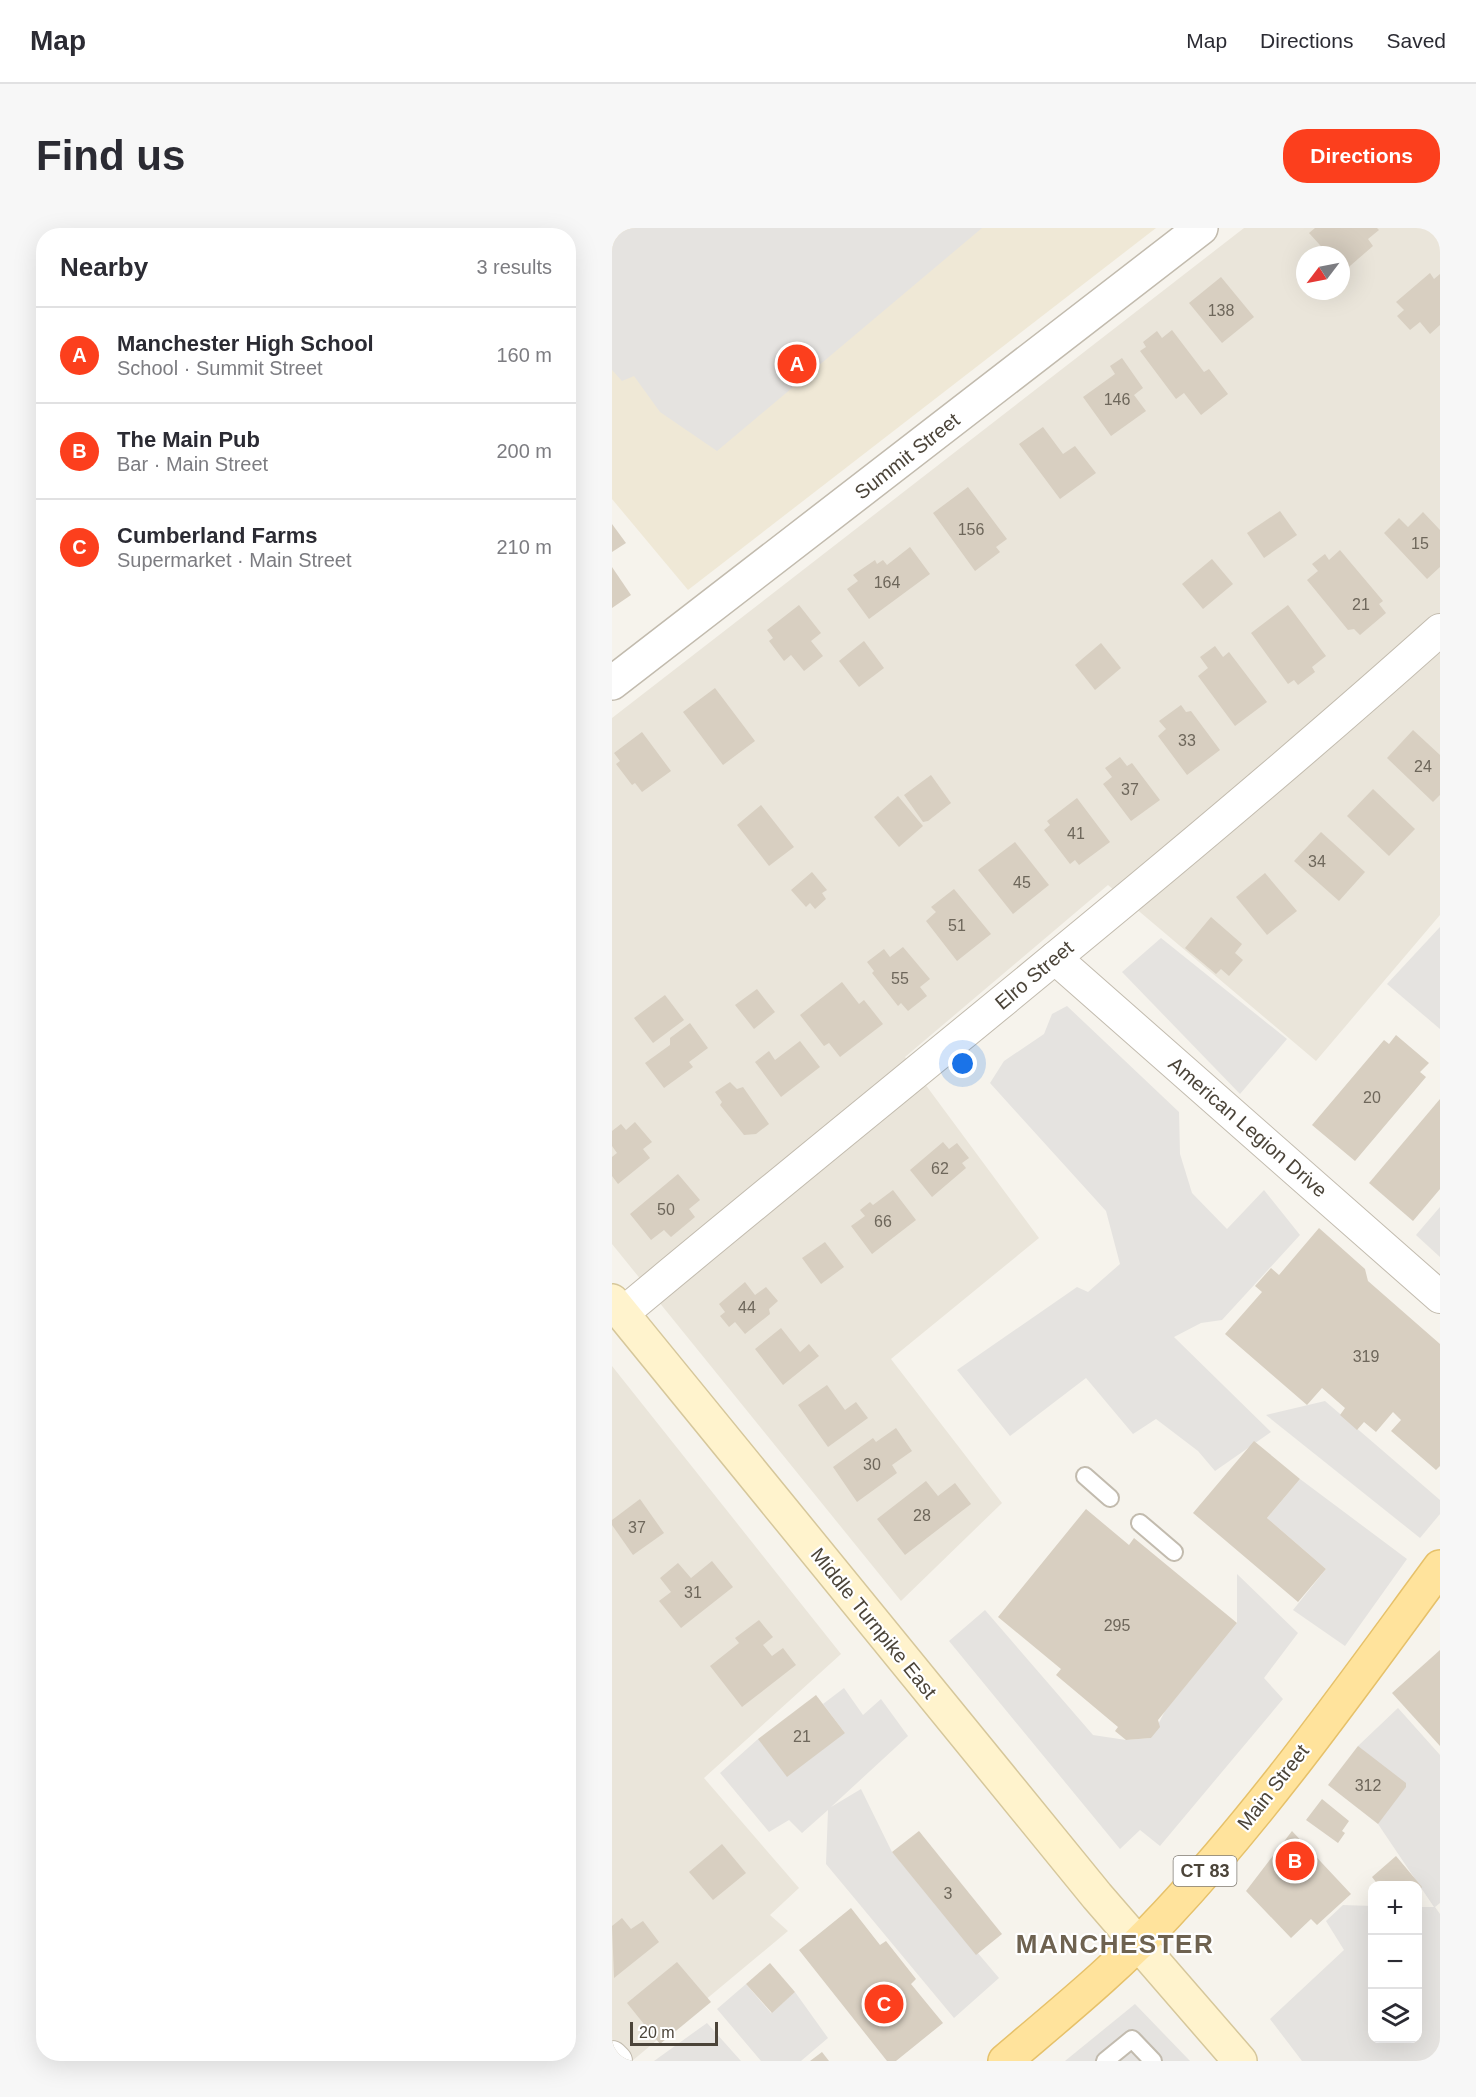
<!DOCTYPE html>
<meta charset="utf-8">
<style>
:root{--surface:#fff;--page:#f7f7f7;--text:#2b2b33;--muted:#7c7c81;--line:#e1e1e2;--accent:#fc3f1d}
body{margin:0;font-family:Arial,sans-serif;background:var(--page);color:var(--text)}
.controls{position:absolute;right:18px;bottom:18px;display:grid;overflow:hidden;border-radius:12px;box-shadow:0 6px 24px #0002}
.controls button{width:54px;height:54px;display:grid;place-items:center;padding:0;border:0;border-bottom:2px solid var(--line);background:var(--surface);color:var(--text);font:30px sans-serif}
.compass{position:absolute;left:684px;top:18px;width:54px;height:54px;border-radius:50%;background:var(--surface);box-shadow:0 6px 24px #0002;rotate:238deg}
.scale{position:absolute;left:18px;bottom:15px;width:88px;box-sizing:border-box;padding-left:6px;border:3px solid #4b4439;border-top:0;font-size:16px;line-height:21px;white-space:nowrap;color:#4b4439;-webkit-text-stroke:4px #fff;paint-order:stroke}
.you{position:absolute;left:351px;top:836px;width:21px;height:21px;margin:-15px;border:4px solid #fff;border-radius:50%;background:#1a73e8;box-shadow:0 0 0 9px #1a73e833}
.badge{display:grid;place-items:center;width:39px;height:39px;border-radius:50%;background:var(--accent);color:#fff;font-size:20px;font-weight:700}
.pin{position:absolute;translate:-50% -50%;border:3px solid #fff;box-shadow:0 2px 6px #0006}
.list{margin:0;padding:0;list-style:none}
h2{display:flex;justify-content:space-between;align-items:center;height:78px;margin:0;padding:0 24px;font-size:26px}
h2 small{font-size:20px;font-weight:400;color:var(--muted)}
.list li{display:grid;grid-template-columns:39px 1fr auto;gap:18px;align-items:center;box-sizing:border-box;height:96px;padding:0 24px;border-top:2px solid var(--line)}
.list b{display:block;font-size:22px;white-space:nowrap}
.list p{margin:0;font-size:20px;white-space:nowrap;color:var(--muted)}
.list em{font-size:20px;font-style:normal;color:var(--muted)}
.icon{flex:none;width:33px;height:33px;fill:none;stroke:currentColor;stroke-width:2;stroke-linecap:round;stroke-linejoin:round}
.map{position:relative;flex:none;width:828px;height:1833px;overflow:hidden;border-radius:24px}
header{display:flex;align-items:center;gap:36px;box-sizing:border-box;height:84px;padding:0 30px;background:var(--surface);border-bottom:2px solid var(--line)}
header strong{font-size:28px}
nav{display:flex;gap:33px;margin-inline-start:auto;font-size:21px}
.intro{display:flex;align-items:center;justify-content:space-between;box-sizing:border-box;height:144px;padding:0 36px}
h1{margin:0;font-size:42px}
.button{padding:15px 27px;border-radius:24px;background:var(--accent);color:#fff;font-size:21px;font-weight:700}
main{display:flex;gap:36px;padding:0 36px}
aside{flex:1;background:var(--surface);border-radius:24px;box-shadow:0 6px 24px #0002}
.map>svg:first-child{display:block}
.residential{fill:#eae5da;fill-rule:evenodd}
.education{fill:#efe8d6}
.parking{fill:#e5e3e0}
.building{fill:#d8cfc1}
.lines{fill:none;stroke-linecap:round;stroke-linejoin:round}
.service-casing{stroke:#c2bbae;stroke-width:20}
.minor-casing{stroke:#c2bbae;stroke-width:34}
.tertiary-casing{stroke:#c2bbae;stroke-width:36}
.secondary-casing{stroke:#d6c79b;stroke-width:36}
.primary-casing{stroke:#e6c16a;stroke-width:36}
.service{stroke:#fff;stroke-width:16}
.minor{stroke:#fff;stroke-width:32}
.tertiary{stroke:#fff;stroke-width:33}
.secondary{stroke:#fff3cd;stroke-width:33}
.primary{stroke:#ffe39c;stroke-width:33}
.labels{text-anchor:middle;stroke-width:4.5;stroke-linejoin:round;paint-order:stroke}
.number-label{font-size:16px;fill:#6e675b}
.shield{fill:#fff;stroke:#817c74;stroke-width:1.5}
.shield-label{font-size:18px;font-weight:bold;fill:#4b4439}
.street-label{font-size:20px;fill:#4b4439;stroke:#fff}
.district-label{font-size:26px;font-weight:bold;letter-spacing:1.5px;fill:#6e6250;stroke:#fff}
</style>
<header>
<strong>Map</strong>
<nav><a>Map</a><a>Directions</a><a>Saved</a></nav>
</header>
<div class="intro"><h1>Find us</h1><a class="button">Directions</a></div>
<main>
<aside>
<h2>Nearby<small>3 results</small></h2>
<ul class="list">
<li><span class="badge">A</span><div><b>Manchester High School</b><p>School · Summit Street</p></div><em>160 m</em></li>
<li><span class="badge">B</span><div><b>The Main Pub</b><p>Bar · Main Street</p></div><em>200 m</em></li>
<li><span class="badge">C</span><div><b>Cumberland Farms</b><p>Supermarket · Main Street</p></div><em>210 m</em></li>
</ul>
</aside>
<div class="map">
<svg width="828" height="1833" viewBox="0 0 828 1833">
<rect width="100%" height="100%" fill="#f6f3ec"/>
<!-- residential -->
<g class="residential">
<path d="M 632,0 L 828,0 L 828,687 L 704,833 L 496,657 L 293,829 L 427,1010 L 279,1131 L 390,1275 L 289,1373 L 0,1016 L 0,490 ZM 693,27 L 729,27 L 729,63 L 693,63 Z"/>
<path d="M 0,1138 L 229,1426 L 92,1550 L 187,1660 L 158,1687 L 176,1703 L 20,1833 L 0,1833 Z"/>
</g>
<!-- education -->
<path class="education" d="M 0,0 L 544,0 L 76,362 L 0,271 Z"/>
<!-- parking -->
<g class="parking">
<path d="M 0,0 L 370,0 L 105,223 L 48,184 L 22,148 L 10,153 L 0,142 Z"/>
<path d="M 828,699 L 828,801 L 775,756 Z"/>
<path d="M 549,710 L 675,811 L 628,866 L 510,744 Z"/>
<path d="M 455,778 L 567,884 L 568,926 L 580,965 L 615,1001 L 652,962 L 688,1007 L 610,1092 L 589,1095 L 562,1109 L 659,1204 L 603,1243 L 586,1223 L 544,1191 L 521,1206 L 474,1150 L 398,1208 L 345,1142 L 465,1059 L 476,1064 L 508,1036 L 494,983 L 378,855 L 392,833 L 432,806 L 440,786 Z"/>
<path d="M 828,979 L 828,1029 L 804,1007 Z"/>
<path d="M 713,1173 L 828,1272 L 828,1286 L 808,1310 L 654,1187 Z"/>
<path d="M 688,1251 L 795,1331 L 733,1418 L 681,1382 L 714,1341 L 655,1290 Z"/>
<path d="M 625,1346 L 686,1405 L 652,1450 L 671,1471 L 548,1618 L 528,1602 L 508,1621 L 337,1413 L 373,1382 L 481,1507 L 514,1512 L 539,1510 L 553,1483 L 625,1395 Z"/>
<path d="M 232,1460 L 251,1487 L 269,1471 L 296,1508 L 219,1579 L 249,1561 L 280,1624 L 387,1750 L 342,1790 L 214,1636 L 216,1582 L 190,1605 L 177,1592 L 157,1604 L 108,1545 L 146,1511 L 233,1505 L 211,1476 Z"/>
<path d="M 786,1480 L 828,1527 L 828,1675 L 823,1679 L 828,1686 L 828,1833 L 690,1833 L 658,1791 L 732,1722 L 714,1693 L 731,1677 L 760,1678 L 760,1810 L 806,1810 L 806,1679 L 822,1679 L 766,1596 L 746,1518 Z"/>
<path d="M 134,1756 L 159,1785 L 183,1764 L 216,1810 L 189,1833 L 149,1833 L 105,1781 Z"/>
<path d="M 523,1776 L 578,1833 L 453,1833 Z"/>
<path d="M 95,1795 L 129,1833 L 42,1833 Z"/>
</g>
<!-- building -->
<g class="building">
<path d="M 703,0 L 765,0 L 767,2 L 756,11 L 761,18 L 731,44 L 729,27 L 717,27 L 697,5 Z"/>
<path d="M 818,45 L 822,51 L 828,46 L 828,97 L 818,106 L 808,94 L 798,102 L 785,88 L 792,82 L 784,74 Z"/>
<path d="M 609,49 L 642,89 L 610,115 L 577,75 Z"/>
<path d="M 560,102 L 592,144 L 597,141 L 616,166 L 589,187 L 572,165 L 564,171 L 528,123 L 534,119 L 531,114 L 545,103 L 550,110 Z"/>
<path d="M 510,130 L 531,160 L 522,167 L 534,183 L 499,208 L 471,169 L 503,146 L 498,138 Z"/>
<path d="M 431,199 L 451,226 L 463,218 L 484,245 L 448,271 L 407,216 Z"/>
<path d="M 356,259 L 395,311 L 384,319 L 388,324 L 363,343 L 321,285 Z"/>
<path d="M 668,283 L 685,307 L 652,330 L 635,305 Z"/>
<path d="M 811,284 L 828,302 L 828,339 L 815,351 L 772,305 L 787,290 L 796,299 Z"/>
<path d="M 0,296 L 14,315 L 0,324 Z"/>
<path d="M 298,319 L 318,346 L 257,391 L 235,361 L 246,353 L 241,347 L 263,332 L 265,336 L 271,332 L 275,337 Z"/>
<path d="M 728,322 L 771,373 L 767,376 L 774,385 L 748,407 L 742,401 L 736,402 L 695,352 L 706,343 L 700,336 L 713,326 L 717,332 Z"/>
<path d="M 600,331 L 621,356 L 591,381 L 570,356 Z"/>
<path d="M 0,339 L 19,367 L 0,380 Z"/>
<path d="M 187,377 L 209,405 L 199,413 L 211,428 L 192,443 L 179,427 L 172,433 L 157,413 L 161,410 L 155,402 Z"/>
<path d="M 676,377 L 714,428 L 700,439 L 703,444 L 686,457 L 682,452 L 676,456 L 639,405 Z"/>
<path d="M 252,413 L 272,440 L 247,459 L 227,433 Z"/>
<path d="M 489,415 L 509,440 L 483,462 L 463,437 Z"/>
<path d="M 603,418 L 611,429 L 617,424 L 655,474 L 623,498 L 586,448 L 596,440 L 588,429 Z"/>
<path d="M 103,460 L 143,513 L 111,537 L 71,484 Z"/>
<path d="M 569,477 L 574,484 L 579,483 L 608,522 L 575,547 L 546,508 L 554,501 L 547,493 Z"/>
<path d="M 801,502 L 828,527 L 828,567 L 821,574 L 775,530 Z"/>
<path d="M 30,504 L 59,543 L 30,564 L 23,555 L 20,557 L 4,536 L 8,533 L 2,525 Z"/>
<path d="M 508,529 L 515,538 L 520,535 L 548,572 L 519,593 L 491,556 L 500,549 L 493,540 Z"/>
<path d="M 319,547 L 339,575 L 316,593 L 311,594 L 292,567 Z"/>
<path d="M 761,561 L 803,601 L 777,628 L 735,588 Z"/>
<path d="M 286,568 L 311,598 L 287,619 L 262,589 Z"/>
<path d="M 465,570 L 498,614 L 467,637 L 463,632 L 458,636 L 432,602 L 438,597 L 435,593 Z"/>
<path d="M 149,577 L 182,619 L 157,638 L 125,597 Z"/>
<path d="M 709,604 L 753,644 L 727,673 L 682,633 Z"/>
<path d="M 403,614 L 437,657 L 401,686 L 366,642 Z"/>
<path d="M 200,644 L 215,662 L 210,665 L 214,671 L 203,681 L 198,675 L 194,679 L 179,662 Z"/>
<path d="M 653,645 L 685,683 L 655,707 L 624,669 Z"/>
<path d="M 342,661 L 379,706 L 345,733 L 314,693 L 324,684 L 319,679 Z"/>
<path d="M 599,689 L 630,716 L 623,725 L 631,732 L 617,748 L 609,741 L 604,746 L 573,720 Z"/>
<path d="M 291,719 L 318,751 L 308,759 L 315,768 L 296,783 L 289,775 L 286,778 L 260,745 L 262,743 L 255,734 L 272,721 L 278,729 Z"/>
<path d="M 230,754 L 247,776 L 252,772 L 271,796 L 228,829 L 217,815 L 212,818 L 188,787 Z"/>
<path d="M 145,761 L 163,784 L 142,801 L 123,777 Z"/>
<path d="M 53,767 L 72,792 L 41,815 L 22,790 Z"/>
<path d="M 78,795 L 96,820 L 77,834 L 81,839 L 52,860 L 33,835 L 58,817 L 58,810 Z"/>
<path d="M 784,807 L 817,835 L 808,844 L 814,849 L 743,933 L 700,897 L 772,812 L 777,816 Z"/>
<path d="M 188,813 L 208,839 L 169,869 L 143,834 L 157,823 L 163,832 Z"/>
<path d="M 118,854 L 125,861 L 131,859 L 157,896 L 144,906 L 132,907 L 108,877 L 110,874 L 103,864 Z"/>
<path d="M 828,871 L 828,961 L 801,993 L 757,955 Z"/>
<path d="M 23,894 L 40,914 L 31,921 L 38,930 L 6,956 L 0,948 L 0,929 L 5,925 L 0,918 L 0,903 L 9,896 L 14,902 Z"/>
<path d="M 331,914 L 337,921 L 345,915 L 357,930 L 350,935 L 354,940 L 320,969 L 298,942 Z"/>
<path d="M 66,946 L 88,972 L 77,981 L 83,989 L 59,1009 L 52,1002 L 39,1012 L 18,986 Z"/>
<path d="M 281,962 L 304,992 L 260,1026 L 239,998 L 253,988 L 248,982 L 258,974 L 261,977 Z"/>
<path d="M 707,1000 L 753,1041 L 756,1053 L 828,1116 L 828,1238 L 824,1242 L 779,1203 L 789,1192 L 781,1184 L 764,1204 L 752,1194 L 745,1202 L 728,1187 L 733,1180 L 710,1160 L 695,1177 L 613,1106 L 650,1064 L 643,1058 L 659,1040 L 667,1047 Z"/>
<path d="M 213,1014 L 232,1039 L 209,1056 L 190,1030 Z"/>
<path d="M 133,1054 L 143,1067 L 154,1059 L 166,1073 L 157,1081 L 158,1086 L 133,1106 L 123,1094 L 117,1099 L 108,1088 L 113,1084 L 107,1076 Z"/>
<path d="M 169,1100 L 188,1124 L 197,1116 L 207,1128 L 171,1157 L 143,1121 Z"/>
<path d="M 215,1157 L 233,1182 L 244,1174 L 256,1190 L 216,1219 L 186,1177 Z"/>
<path d="M 284,1200 L 300,1223 L 280,1237 L 285,1245 L 245,1274 L 221,1239 L 261,1210 L 264,1214 Z"/>
<path d="M 642,1213 L 688,1251 L 655,1290 L 714,1341 L 686,1374 L 581,1285 Z"/>
<path d="M 314,1253 L 326,1268 L 343,1255 L 359,1276 L 293,1327 L 265,1291 Z"/>
<path d="M 28,1271 L 52,1305 L 21,1327 L 0,1297 L 0,1292 Z"/>
<path d="M 474,1281 L 517,1317 L 522,1310 L 625,1395 L 546,1492 L 548,1499 L 539,1510 L 514,1512 L 503,1503 L 506,1499 L 444,1447 L 449,1441 L 386,1389 Z"/>
<path d="M 100,1333 L 121,1359 L 69,1400 L 47,1373 L 59,1364 L 48,1350 L 66,1335 L 79,1350 Z"/>
<path d="M 147,1392 L 161,1409 L 151,1417 L 160,1428 L 171,1420 L 184,1437 L 130,1479 L 98,1438 L 127,1415 L 123,1410 Z"/>
<path d="M 828,1422 L 828,1518 L 780,1465 Z"/>
<path d="M 204,1467 L 233,1505 L 175,1549 L 146,1511 Z"/>
<path d="M 746,1518 L 794,1555 L 794,1559 L 766,1596 L 716,1557 Z"/>
<path d="M 710,1571 L 737,1593 L 730,1603 L 733,1605 L 726,1615 L 694,1592 Z"/>
<path d="M 307,1603 L 390,1706 L 364,1727 L 280,1624 Z"/>
<path d="M 680,1603 L 739,1666 L 705,1697 L 699,1691 L 679,1710 L 634,1663 Z"/>
<path d="M 110,1616 L 134,1645 L 101,1672 L 77,1644 Z"/>
<path d="M 784,1628 L 810,1659 L 806,1663 L 806,1658 L 767,1658 L 760,1649 Z"/>
<path d="M 239,1680 L 268,1717 L 274,1713 L 304,1751 L 299,1756 L 331,1795 L 284,1833 L 275,1833 L 187,1722 Z"/>
<path d="M 10,1690 L 19,1701 L 31,1693 L 47,1714 L 2,1750 L 0,1698 Z"/>
<path d="M 65,1734 L 99,1774 L 48,1816 L 15,1775 Z"/>
<path d="M 158,1735 L 183,1764 L 160,1785 L 134,1756 Z"/>
<path d="M 210,1824 L 217,1833 L 198,1833 Z"/>
</g>
<g class="lines">
<!-- service casing -->
<g class="service-casing">
<g id="service">
<path d="M 473,1248 L 498,1270"/>
<path d="M 528,1295 L 562,1324"/>
<path d="M 493,1833 L 520,1811 L 541,1833"/>
</g>
</g>
<!-- minor casing -->
<g class="minor-casing">
<g id="minor">
<path d="M 443,730 L 828,1069"/>
<path d="M 10,1086 C 283,858 563,639 828,402"/>
<path d="M 0,1829 L 4,1833"/>
</g>
</g>
<!-- tertiary casing -->
<g class="tertiary-casing">
<path id="tertiary" d="M 0,455 L 589,0"/>
</g>
<!-- secondary casing -->
<g class="secondary-casing">
<path id="secondary" d="M 0,1073 L 485,1668 L 628,1833"/>
</g>
<!-- primary casing -->
<g class="primary-casing">
<path id="primary" d="M 393,1833 C 448,1786 505,1740 555,1686 C 655,1579 741,1457 828,1339"/>
</g>
<!-- service -->
<use href="#service" class="service"/>
<!-- minor -->
<use href="#minor" class="minor"/>
<!-- tertiary -->
<use href="#tertiary" class="tertiary"/>
<!-- secondary -->
<use href="#secondary" class="secondary"/>
<!-- primary -->
<use href="#primary" class="primary"/>
</g>
<g class="labels">
<!-- number labels -->
<g class="number-label">
<text x="609" y="88">138</text>
<text x="505" y="177">146</text>
<text x="359" y="307">156</text>
<text x="808" y="321">15</text>
<text x="275" y="360">164</text>
<text x="749" y="382">21</text>
<text x="575" y="518">33</text>
<text x="811" y="544">24</text>
<text x="518" y="567">37</text>
<text x="464" y="611">41</text>
<text x="705" y="639">34</text>
<text x="410" y="660">45</text>
<text x="345" y="703">51</text>
<text x="288" y="756">55</text>
<text x="760" y="875">20</text>
<text x="328" y="946">62</text>
<text x="54" y="987">50</text>
<text x="271" y="999">66</text>
<text x="135" y="1085">44</text>
<text x="754" y="1134">319</text>
<text x="260" y="1242">30</text>
<text x="310" y="1293">28</text>
<text x="25" y="1305">37</text>
<text x="81" y="1370">31</text>
<text x="505" y="1403">295</text>
<text x="190" y="1514">21</text>
<text x="756" y="1563">312</text>
<text x="336" y="1671">3</text>
</g>
<!-- shield labels -->
<rect class="shield" x="561.5" y="1628" width="63" height="30" rx="4.5"/>
<g class="shield-label">
<text x="593" y="1649">CT 83</text>
</g>
<!-- street labels -->
<g class="street-label">
<text transform="translate(295 228) rotate(-38)" y="7">Summit Street</text>
<text transform="translate(422 747) rotate(-40)" y="7">Elro Street</text>
<text transform="translate(636 899) rotate(41)" y="7">American Legion Drive</text>
<text transform="translate(262 1395) rotate(51)" y="7">Middle Turnpike East</text>
<text transform="translate(661 1559) rotate(-52)" y="7">Main Street</text>
</g>
<!-- district labels -->
<g class="district-label">
<text x="503" y="1725">MANCHESTER</text>
</g>
</g>
</svg>
<div class="controls">
<button>+</button>
<button>−</button>
<button><svg class="icon" aria-label="layers" viewBox="0 0 24 24"><path d="M12 4l9 5-9 5-9-5zM3 14l9 5 9-5"/></svg></button>
</div>
<svg class="compass" viewBox="-18 -18 36 36"><path d="M0-13l5 13h-10z" fill="#e53935"/><path d="M0 13l5-13h-10z" fill="#7c7c81"/></svg>
<div class="scale">20 m</div>
<div class="you"></div>
<div class="pin badge" style="left:185px;top:136px">A</div>
<div class="pin badge" style="left:683px;top:1633px">B</div>
<div class="pin badge" style="left:272px;top:1776px">C</div>
</div>
</main>
